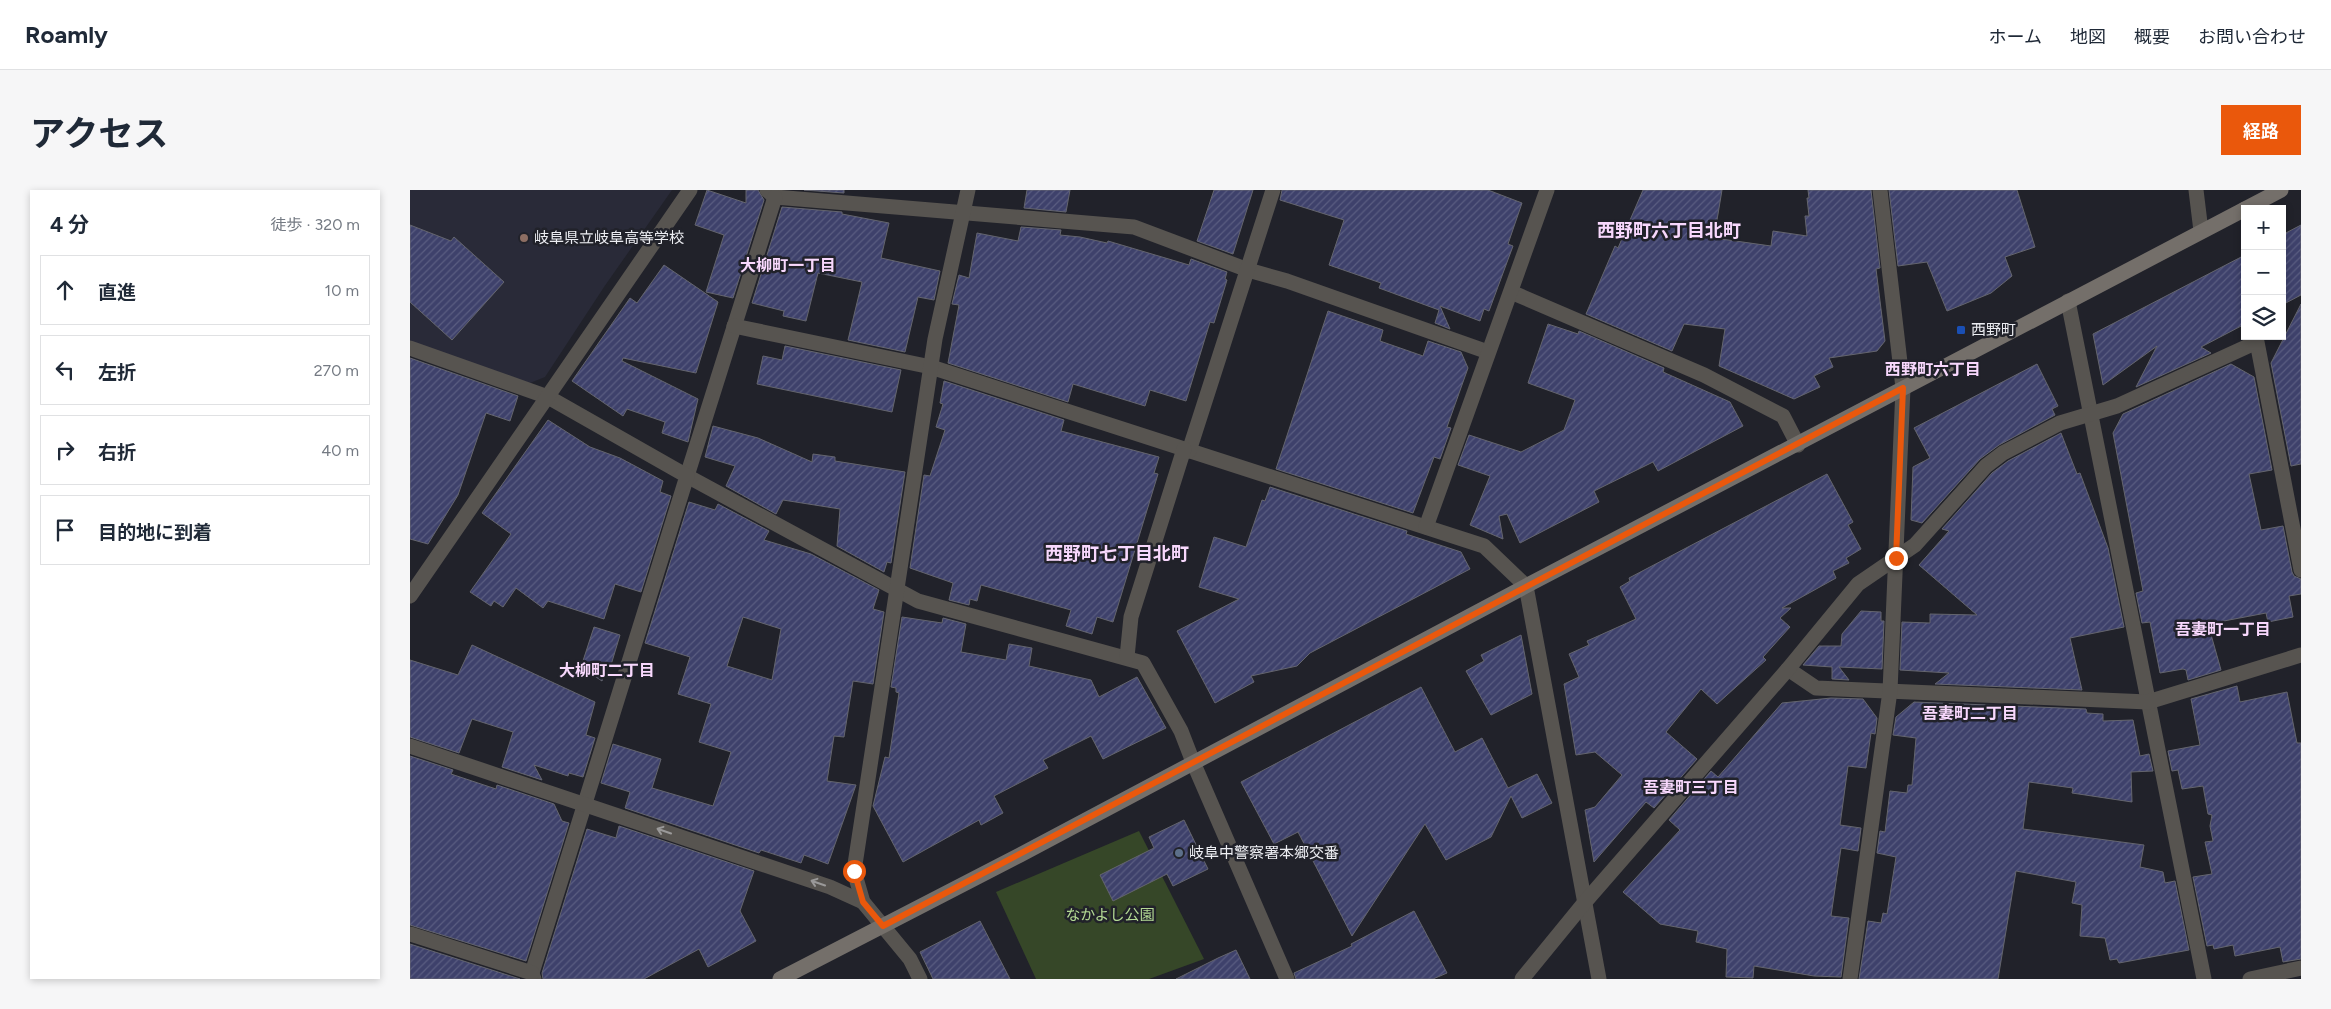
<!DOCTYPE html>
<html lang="ja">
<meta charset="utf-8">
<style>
:root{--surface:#fff;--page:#f6f6f7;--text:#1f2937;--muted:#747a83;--line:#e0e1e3;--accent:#ea580c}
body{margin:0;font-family:Figtree,"Noto Sans JP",sans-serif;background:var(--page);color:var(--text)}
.controls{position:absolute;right:15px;top:15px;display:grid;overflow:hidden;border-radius:0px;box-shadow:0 2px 8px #0003}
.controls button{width:45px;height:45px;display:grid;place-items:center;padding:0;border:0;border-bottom:1px solid var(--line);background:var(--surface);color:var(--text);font:25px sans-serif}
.stop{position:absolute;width:15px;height:15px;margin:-11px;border:4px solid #ea580c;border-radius:50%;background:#fff}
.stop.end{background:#ea580c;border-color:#fff;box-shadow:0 1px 5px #0008}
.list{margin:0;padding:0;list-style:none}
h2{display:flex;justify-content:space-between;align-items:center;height:65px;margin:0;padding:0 20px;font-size:21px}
h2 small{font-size:16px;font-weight:400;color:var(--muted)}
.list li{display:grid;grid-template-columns:32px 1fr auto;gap:15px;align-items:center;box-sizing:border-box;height:70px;margin:0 10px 10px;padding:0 10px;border:1px solid var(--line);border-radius:0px}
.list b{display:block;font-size:19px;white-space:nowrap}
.list em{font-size:16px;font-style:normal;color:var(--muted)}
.icon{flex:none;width:28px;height:28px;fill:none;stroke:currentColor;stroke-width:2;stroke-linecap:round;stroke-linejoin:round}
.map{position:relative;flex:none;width:1891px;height:789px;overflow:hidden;border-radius:0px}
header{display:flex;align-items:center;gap:30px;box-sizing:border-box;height:70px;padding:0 25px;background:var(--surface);border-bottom:1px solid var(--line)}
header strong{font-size:24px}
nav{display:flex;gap:28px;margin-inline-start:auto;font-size:18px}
.intro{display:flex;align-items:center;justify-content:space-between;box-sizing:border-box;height:120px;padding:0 30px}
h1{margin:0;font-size:35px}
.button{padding:12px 22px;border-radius:0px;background:var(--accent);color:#fff;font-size:18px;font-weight:700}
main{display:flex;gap:30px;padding:0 30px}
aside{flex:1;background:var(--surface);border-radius:0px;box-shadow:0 2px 8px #0003}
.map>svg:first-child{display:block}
.built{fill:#292a38}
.green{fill:#364728}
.building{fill:url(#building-hatch);stroke:#64656e;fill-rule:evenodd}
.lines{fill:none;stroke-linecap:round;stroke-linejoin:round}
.street{stroke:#575450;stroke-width:15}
.secondary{stroke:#746f6a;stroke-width:15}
.oneway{stroke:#9a9999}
.route{stroke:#ea580c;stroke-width:6}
.education-dot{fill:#8d6e63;stroke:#21222a;stroke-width:2}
.transit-dot{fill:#1a4fb4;stroke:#21222a;stroke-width:2}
.service-dot{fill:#5c6f8a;stroke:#21222a;stroke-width:2}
.labels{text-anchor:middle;stroke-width:5;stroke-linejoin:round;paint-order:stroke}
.poi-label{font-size:15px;fill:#ecedf2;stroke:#21222a;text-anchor:start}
.park-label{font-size:15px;fill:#b4da94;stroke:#21222a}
.neighbourhood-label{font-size:16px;font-weight:bold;fill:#f8d8fd;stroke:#21222a}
.quarter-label{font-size:18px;font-weight:bold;fill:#f8d8fd;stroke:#21222a}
</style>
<header>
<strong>Roamly</strong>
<nav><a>ホーム</a><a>地図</a><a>概要</a><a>お問い合わせ</a></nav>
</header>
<div class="intro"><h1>アクセス</h1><a class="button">経路</a></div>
<main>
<aside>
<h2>4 分<small>徒歩 · 320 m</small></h2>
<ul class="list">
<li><svg class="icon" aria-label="ahead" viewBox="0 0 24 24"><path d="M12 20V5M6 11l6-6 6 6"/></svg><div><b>直進</b></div><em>10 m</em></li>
<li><svg class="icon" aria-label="left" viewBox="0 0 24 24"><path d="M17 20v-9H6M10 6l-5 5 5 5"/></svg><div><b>左折</b></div><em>270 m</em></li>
<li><svg class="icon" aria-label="right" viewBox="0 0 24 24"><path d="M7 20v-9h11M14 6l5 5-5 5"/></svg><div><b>右折</b></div><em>40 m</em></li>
<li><svg class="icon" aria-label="arrive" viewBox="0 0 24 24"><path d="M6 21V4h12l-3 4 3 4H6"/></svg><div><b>目的地に到着</b></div></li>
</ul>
</aside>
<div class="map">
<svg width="1891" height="789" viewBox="0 0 1891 789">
<defs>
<pattern id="building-hatch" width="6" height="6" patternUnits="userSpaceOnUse" patternTransform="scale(1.25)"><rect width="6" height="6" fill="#3e416b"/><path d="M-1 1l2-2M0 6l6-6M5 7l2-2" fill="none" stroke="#5a5d81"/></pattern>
</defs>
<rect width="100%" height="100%" fill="#21222a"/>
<!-- built -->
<path class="built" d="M 0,0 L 262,0 L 194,97 L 135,187 L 120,193 L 0,152 Z"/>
<!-- green -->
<path class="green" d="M 729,641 L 794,769 L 739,789 L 626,789 L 586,702 Z"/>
<!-- building -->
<g class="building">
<path d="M 297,0 L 336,13 L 336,0 L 348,0 L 354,10 L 323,108 L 296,102 L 314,45 L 285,35 Z"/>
<path d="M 394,0 L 434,0 L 434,3 Z"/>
<path d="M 617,0 L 660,0 L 656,22 L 614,18 Z"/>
<path d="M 804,0 L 843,0 L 823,64 L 787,51 Z"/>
<path d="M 872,0 L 1078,0 L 1112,13 L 1098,54 L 1103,56 L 1079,121 L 1074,119 L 1070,131 L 1030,116 L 1040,139 L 1025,133 L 1029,120 L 969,98 L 971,93 L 919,75 L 934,30 L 870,10 Z"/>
<path d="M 1233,0 L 1312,0 L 1304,48 L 1361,56 L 1363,41 L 1397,46 L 1395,26 L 1399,26 L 1397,8 L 1399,8 L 1398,0 L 1461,0 L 1470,78 L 1466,79 L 1475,151 L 1467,161 L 1419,168 L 1423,177 L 1404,186 L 1410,197 L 1384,209 L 1309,176 L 1315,139 L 1274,134 L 1262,161 L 1176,124 L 1205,56 L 1208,58 Z"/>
<path d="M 1479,0 L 1607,0 L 1625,57 L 1595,67 L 1602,86 L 1581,103 L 1537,121 L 1517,72 L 1488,76 Z"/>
<path d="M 372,17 L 432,22 L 432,24 L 479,33 L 471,68 L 530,81 L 524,110 L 508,107 L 495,162 L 438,150 L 452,92 L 408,83 L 396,131 L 373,126 L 374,121 L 342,113 Z"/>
<path d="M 0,35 L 41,51 L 44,47 L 94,92 L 42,150 L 0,112 Z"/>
<path d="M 1891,35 L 1891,105 L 1872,115 L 1872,45 Z"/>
<path d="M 611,37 L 651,40 L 650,45 L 670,47 L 697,53 L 698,51 L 779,75 L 781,69 L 817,82 L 815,89 L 817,90 L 804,133 L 800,132 L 776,211 L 740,200 L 735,216 L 663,194 L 658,212 L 538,173 L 549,115 L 542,114 L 549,85 L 559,88 L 567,43 L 608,51 Z"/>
<path d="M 1835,65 L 1835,134 L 1791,157 L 1801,163 L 1726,197 L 1747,156 L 1693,195 L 1683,144 Z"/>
<path d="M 254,75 L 308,112 L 286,183 L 213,168 L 212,171 L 288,209 L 278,252 L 252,243 L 255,232 L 217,219 L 213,226 L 162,191 L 220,108 L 227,113 Z"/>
<path d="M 1891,114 L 1891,274 L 1881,276 L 1861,173 Z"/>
<path d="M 918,121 L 973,140 L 970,151 L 1013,166 L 1018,151 L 1051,162 L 1058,178 L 1037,237 L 1041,238 L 1030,269 L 1024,267 L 1003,323 L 866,279 Z"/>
<path d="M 1138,134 L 1168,144 L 1169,141 L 1254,178 L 1253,182 L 1320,212 L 1333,236 L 1248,281 L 1243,272 L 1184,301 L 1189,312 L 1110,353 L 1097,324 L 1089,326 L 1093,349 L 1060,335 L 1080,286 L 1048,275 L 1059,245 L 1111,262 L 1154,240 L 1165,210 L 1118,193 Z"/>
<path d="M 375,156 L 491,180 L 482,222 L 347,194 L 353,166 L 372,170 Z"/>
<path d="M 0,168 L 108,206 L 100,231 L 76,223 L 48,305 L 18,354 L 0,349 Z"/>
<path d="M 1627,174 L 1648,216 L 1642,219 L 1645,225 L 1589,255 L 1570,269 L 1512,333 L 1501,330 L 1503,277 L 1520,268 L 1504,238 Z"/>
<path d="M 1821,174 L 1844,187 L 1862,280 L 1839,284 L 1851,340 L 1873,336 L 1882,382 L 1884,386 L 1891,389 L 1891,404 L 1879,406 L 1883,427 L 1858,432 L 1856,423 L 1798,434 L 1811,480 L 1778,490 L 1776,480 L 1773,479 L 1750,483 L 1740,432 L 1732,433 L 1726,403 L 1733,401 L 1703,243 L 1713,224 Z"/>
<path d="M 534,191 L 654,230 L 651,241 L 749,267 L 744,283 L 748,284 L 703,432 L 687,427 L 682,444 L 656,436 L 661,420 L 571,395 L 567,411 L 560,409 L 559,415 L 539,410 L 543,393 L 500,378 L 514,285 L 520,286 L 535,240 L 526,237 L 533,214 L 530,213 Z"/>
<path d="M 138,230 L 180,257 L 210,268 L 253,291 L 250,302 L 261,306 L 231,402 L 205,394 L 194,429 L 138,411 L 133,418 L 106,398 L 93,417 L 84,411 L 81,416 L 60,402 L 101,344 L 72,323 Z"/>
<path d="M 303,236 L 348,248 L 402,272 L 403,264 L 425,267 L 425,271 L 495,282 L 481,373 L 477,372 L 474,382 L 427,356 L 430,319 L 373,310 L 366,324 L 316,296 L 325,276 L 295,267 Z"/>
<path d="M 1651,243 L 1667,284 L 1670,283 L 1698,358 L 1714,437 L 1660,448 L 1672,500 L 1525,494 L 1539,483 L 1490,480 L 1492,432 L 1520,433 L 1520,424 L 1567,425 L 1509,375 L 1539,341 L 1532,339 L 1582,283 L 1598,271 Z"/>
<path d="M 1417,284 L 1443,332 L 1438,335 L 1451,359 L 1436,368 L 1439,373 L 1423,381 L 1426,388 L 1372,418 L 1381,418 L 1370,428 L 1380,437 L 1353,467 L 1356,470 L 1307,514 L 1291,499 L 1256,542 L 1287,569 L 1244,618 L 1236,612 L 1184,672 L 1175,620 L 1185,617 L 1212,585 L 1185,562 L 1166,565 L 1154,494 L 1169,487 L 1159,464 L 1179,455 L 1177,451 L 1226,429 L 1210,397 L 1220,391 L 1219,388 Z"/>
<path d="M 860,297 L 997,341 L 996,344 L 1051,362 L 1060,379 L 900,463 L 887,476 L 841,486 L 844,492 L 805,513 L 767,441 L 829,409 L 789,397 L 804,347 L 836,357 L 852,310 L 855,311 Z"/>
<path d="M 279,312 L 305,320 L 308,314 L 359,341 L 354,350 L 401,364 L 469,400 L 463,419 L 474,422 L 463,494 L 443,491 L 434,547 L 424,546 L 417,591 L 446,595 L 418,674 L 394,665 L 391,673 L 351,660 L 349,663 L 215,618 L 220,602 L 191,593 L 203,554 L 251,569 L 242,598 L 303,616 L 321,562 L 289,552 L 301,514 L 268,504 L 280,467 L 235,453 ZM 333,427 L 371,439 L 362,490 L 317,476 Z"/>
<path d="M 1451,421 L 1471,422 L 1471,431 L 1474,431 L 1472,479 L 1429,477 L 1439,490 L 1422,489 L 1422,477 L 1393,475 L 1409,456 L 1431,456 L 1432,444 Z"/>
<path d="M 492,427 L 532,433 L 533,428 L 556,434 L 551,462 L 596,470 L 599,454 L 622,458 L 619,476 L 681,490 L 689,507 L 727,487 L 756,538 L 693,569 L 681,546 L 633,570 L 638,578 L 584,606 L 593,623 L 571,635 L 569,630 L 493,672 L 463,616 L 475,567 L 479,568 L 489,503 L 486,502 L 486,498 L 481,497 Z"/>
<path d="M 184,437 L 210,445 L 201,475 L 197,474 L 192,491 L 171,477 Z"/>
<path d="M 1111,445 L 1122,504 L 1081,525 L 1056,481 L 1074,471 L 1071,465 Z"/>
<path d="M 62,455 L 185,512 L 176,545 L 185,548 L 173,587 L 159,583 L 158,586 L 124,575 L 132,590 L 92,577 L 103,542 L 62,529 L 49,563 L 0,547 L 0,470 L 48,485 Z"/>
<path d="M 1827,496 L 1830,512 L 1877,502 L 1887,553 L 1891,553 L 1891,769 L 1873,772 L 1870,757 L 1825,766 L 1823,755 L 1804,759 L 1803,755 L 1797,756 L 1783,687 L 1802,684 L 1795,652 L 1803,651 L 1800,636 L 1802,625 L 1798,624 L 1793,596 L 1772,599 L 1768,580 L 1762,581 L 1758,561 L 1790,555 L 1781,509 Z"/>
<path d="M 1011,497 L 1045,562 L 1072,548 L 1098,598 L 1127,584 L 1142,613 L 1112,628 L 1101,606 L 1081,647 L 1036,670 L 1015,634 L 942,746 L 888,642 L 864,654 L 831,592 Z"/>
<path d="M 1421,508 L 1453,509 L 1467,528 L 1465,544 L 1461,543 L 1456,578 L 1438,576 L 1430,635 L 1451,638 L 1448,661 L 1431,658 L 1421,726 L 1439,728 L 1431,787 L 1404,786 L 1344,776 L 1343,788 L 1316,787 L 1317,759 L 1286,752 L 1288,741 L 1250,734 L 1213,702 L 1270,640 L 1259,630 L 1301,581 L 1308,587 L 1372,513 Z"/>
<path d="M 1504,512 L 1676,519 L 1677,523 L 1693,524 L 1693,531 L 1723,530 L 1730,566 L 1739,564 L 1743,581 L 1721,582 L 1722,612 L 1662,603 L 1663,598 L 1619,592 L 1613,639 L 1734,655 L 1730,677 L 1753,682 L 1755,693 L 1765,691 L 1779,760 L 1709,773 L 1707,769 L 1700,770 L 1695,748 L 1670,746 L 1672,715 L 1662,713 L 1666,692 L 1606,681 L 1588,789 L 1449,789 L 1458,731 L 1471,733 L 1473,723 L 1477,724 L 1486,667 L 1467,663 L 1470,641 L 1475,642 L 1480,601 L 1497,603 L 1498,595 L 1502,595 L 1506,548 L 1483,545 L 1486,527 Z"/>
<path d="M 0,566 L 43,580 L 41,584 L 86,599 L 87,595 L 144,614 L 152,631 L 159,633 L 116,771 L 0,735 Z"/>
<path d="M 774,630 L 798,679 L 763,696 L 757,684 L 703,711 L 690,685 L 744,658 L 739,647 Z"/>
<path d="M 209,636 L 344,681 L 330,721 L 346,751 L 298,777 L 289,759 L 234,789 L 133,789 L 132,783 L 177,639 L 206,648 Z"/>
<path d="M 1004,721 L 1037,783 L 1023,789 L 886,789 L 884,783 L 942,756 L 941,754 Z"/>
<path d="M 570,731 L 600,789 L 523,789 L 510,762 Z"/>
<path d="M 0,754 L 110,789 L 0,789 Z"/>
<path d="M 826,760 L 840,789 L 766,789 L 808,768 Z"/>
</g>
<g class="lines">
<!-- street -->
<g class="street">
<path d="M 357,0 L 365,7 L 724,37 L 838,80 L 877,91 L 1078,162"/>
<path d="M 1786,0 L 1791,41"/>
<path d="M 365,7 L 277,286 L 508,411 L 733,473 L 771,541 L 783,572 L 877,789"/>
<path d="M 1101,102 L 1294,185 L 1373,226 L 1388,255"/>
<path d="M 1658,111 L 1794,789"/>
<path d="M 324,136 L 521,177 L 1074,356 L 1116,396 L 1189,789"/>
<path d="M 0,158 L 138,207 L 277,286 L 122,783 L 124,789"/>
<path d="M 779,261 L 863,0"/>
<path d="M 1016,337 L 1137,0"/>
<path d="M 0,406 L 280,0"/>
<path d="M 717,467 L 721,427 L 774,259"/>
<path d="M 1378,479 L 1406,498 L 1738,512 L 1891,465"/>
<path d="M 0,556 L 420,697 L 453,712"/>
<path d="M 0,744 L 122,783"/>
<path d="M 510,789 L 500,769 L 453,712 L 444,681 L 525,149 L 558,0"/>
<path d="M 1112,789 L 1175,712 L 1378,479 L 1448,394 L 1505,355 L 1576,276 L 1593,263 L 1650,233 L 1707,216 L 1847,152 L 1891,380"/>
<path d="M 1440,789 L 1480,501 L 1493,198 L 1470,0"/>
<path d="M 1840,789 L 1891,778"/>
</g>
<!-- secondary -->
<g class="secondary">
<path d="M 1835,19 L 1871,0"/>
<path d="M 370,789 L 610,665 L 1116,396 L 1835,19"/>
</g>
</g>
<!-- one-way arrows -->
<defs><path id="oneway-shaft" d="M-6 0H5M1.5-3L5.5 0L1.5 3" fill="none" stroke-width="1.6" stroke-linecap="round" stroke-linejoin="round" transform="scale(1.25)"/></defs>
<g class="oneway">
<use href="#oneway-shaft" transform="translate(254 641) rotate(-161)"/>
<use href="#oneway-shaft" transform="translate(408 693) rotate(-161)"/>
</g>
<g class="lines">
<!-- route -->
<path class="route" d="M 444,681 L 453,712 L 473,736 L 1493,198 L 1486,368"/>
</g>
<!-- markers -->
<circle class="education-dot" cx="114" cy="48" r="5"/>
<rect class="transit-dot" x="1546" y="135" width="10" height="10" rx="2.5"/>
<circle class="service-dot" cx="769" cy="663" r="5"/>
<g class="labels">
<!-- poi labels -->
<g class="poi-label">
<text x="124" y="53">岐阜県立岐阜高等学校</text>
<text x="1561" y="145">西野町</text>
<text x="779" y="668">岐阜中警察署本郷交番</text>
</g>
<!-- park labels -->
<g class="park-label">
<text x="700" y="730">なかよし公園</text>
</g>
<!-- neighbourhood labels -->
<g class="neighbourhood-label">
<text x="378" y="81">大柳町一丁目</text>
<text x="1523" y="185">西野町六丁目</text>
<text x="1813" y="445">吾妻町一丁目</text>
<text x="197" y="486">大柳町二丁目</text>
<text x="1560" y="529">吾妻町二丁目</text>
<text x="1281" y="603">吾妻町三丁目</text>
</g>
<!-- quarter labels -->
<g class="quarter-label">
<text x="1259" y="47">西野町六丁目北町</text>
<text x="707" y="370">西野町七丁目北町</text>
</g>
</g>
</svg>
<div class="controls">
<button>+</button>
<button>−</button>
<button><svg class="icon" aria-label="layers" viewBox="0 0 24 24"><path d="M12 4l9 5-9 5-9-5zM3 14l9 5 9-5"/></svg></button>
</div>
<div class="stop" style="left:444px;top:681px"></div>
<div class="stop end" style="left:1486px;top:368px"></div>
</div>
</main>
